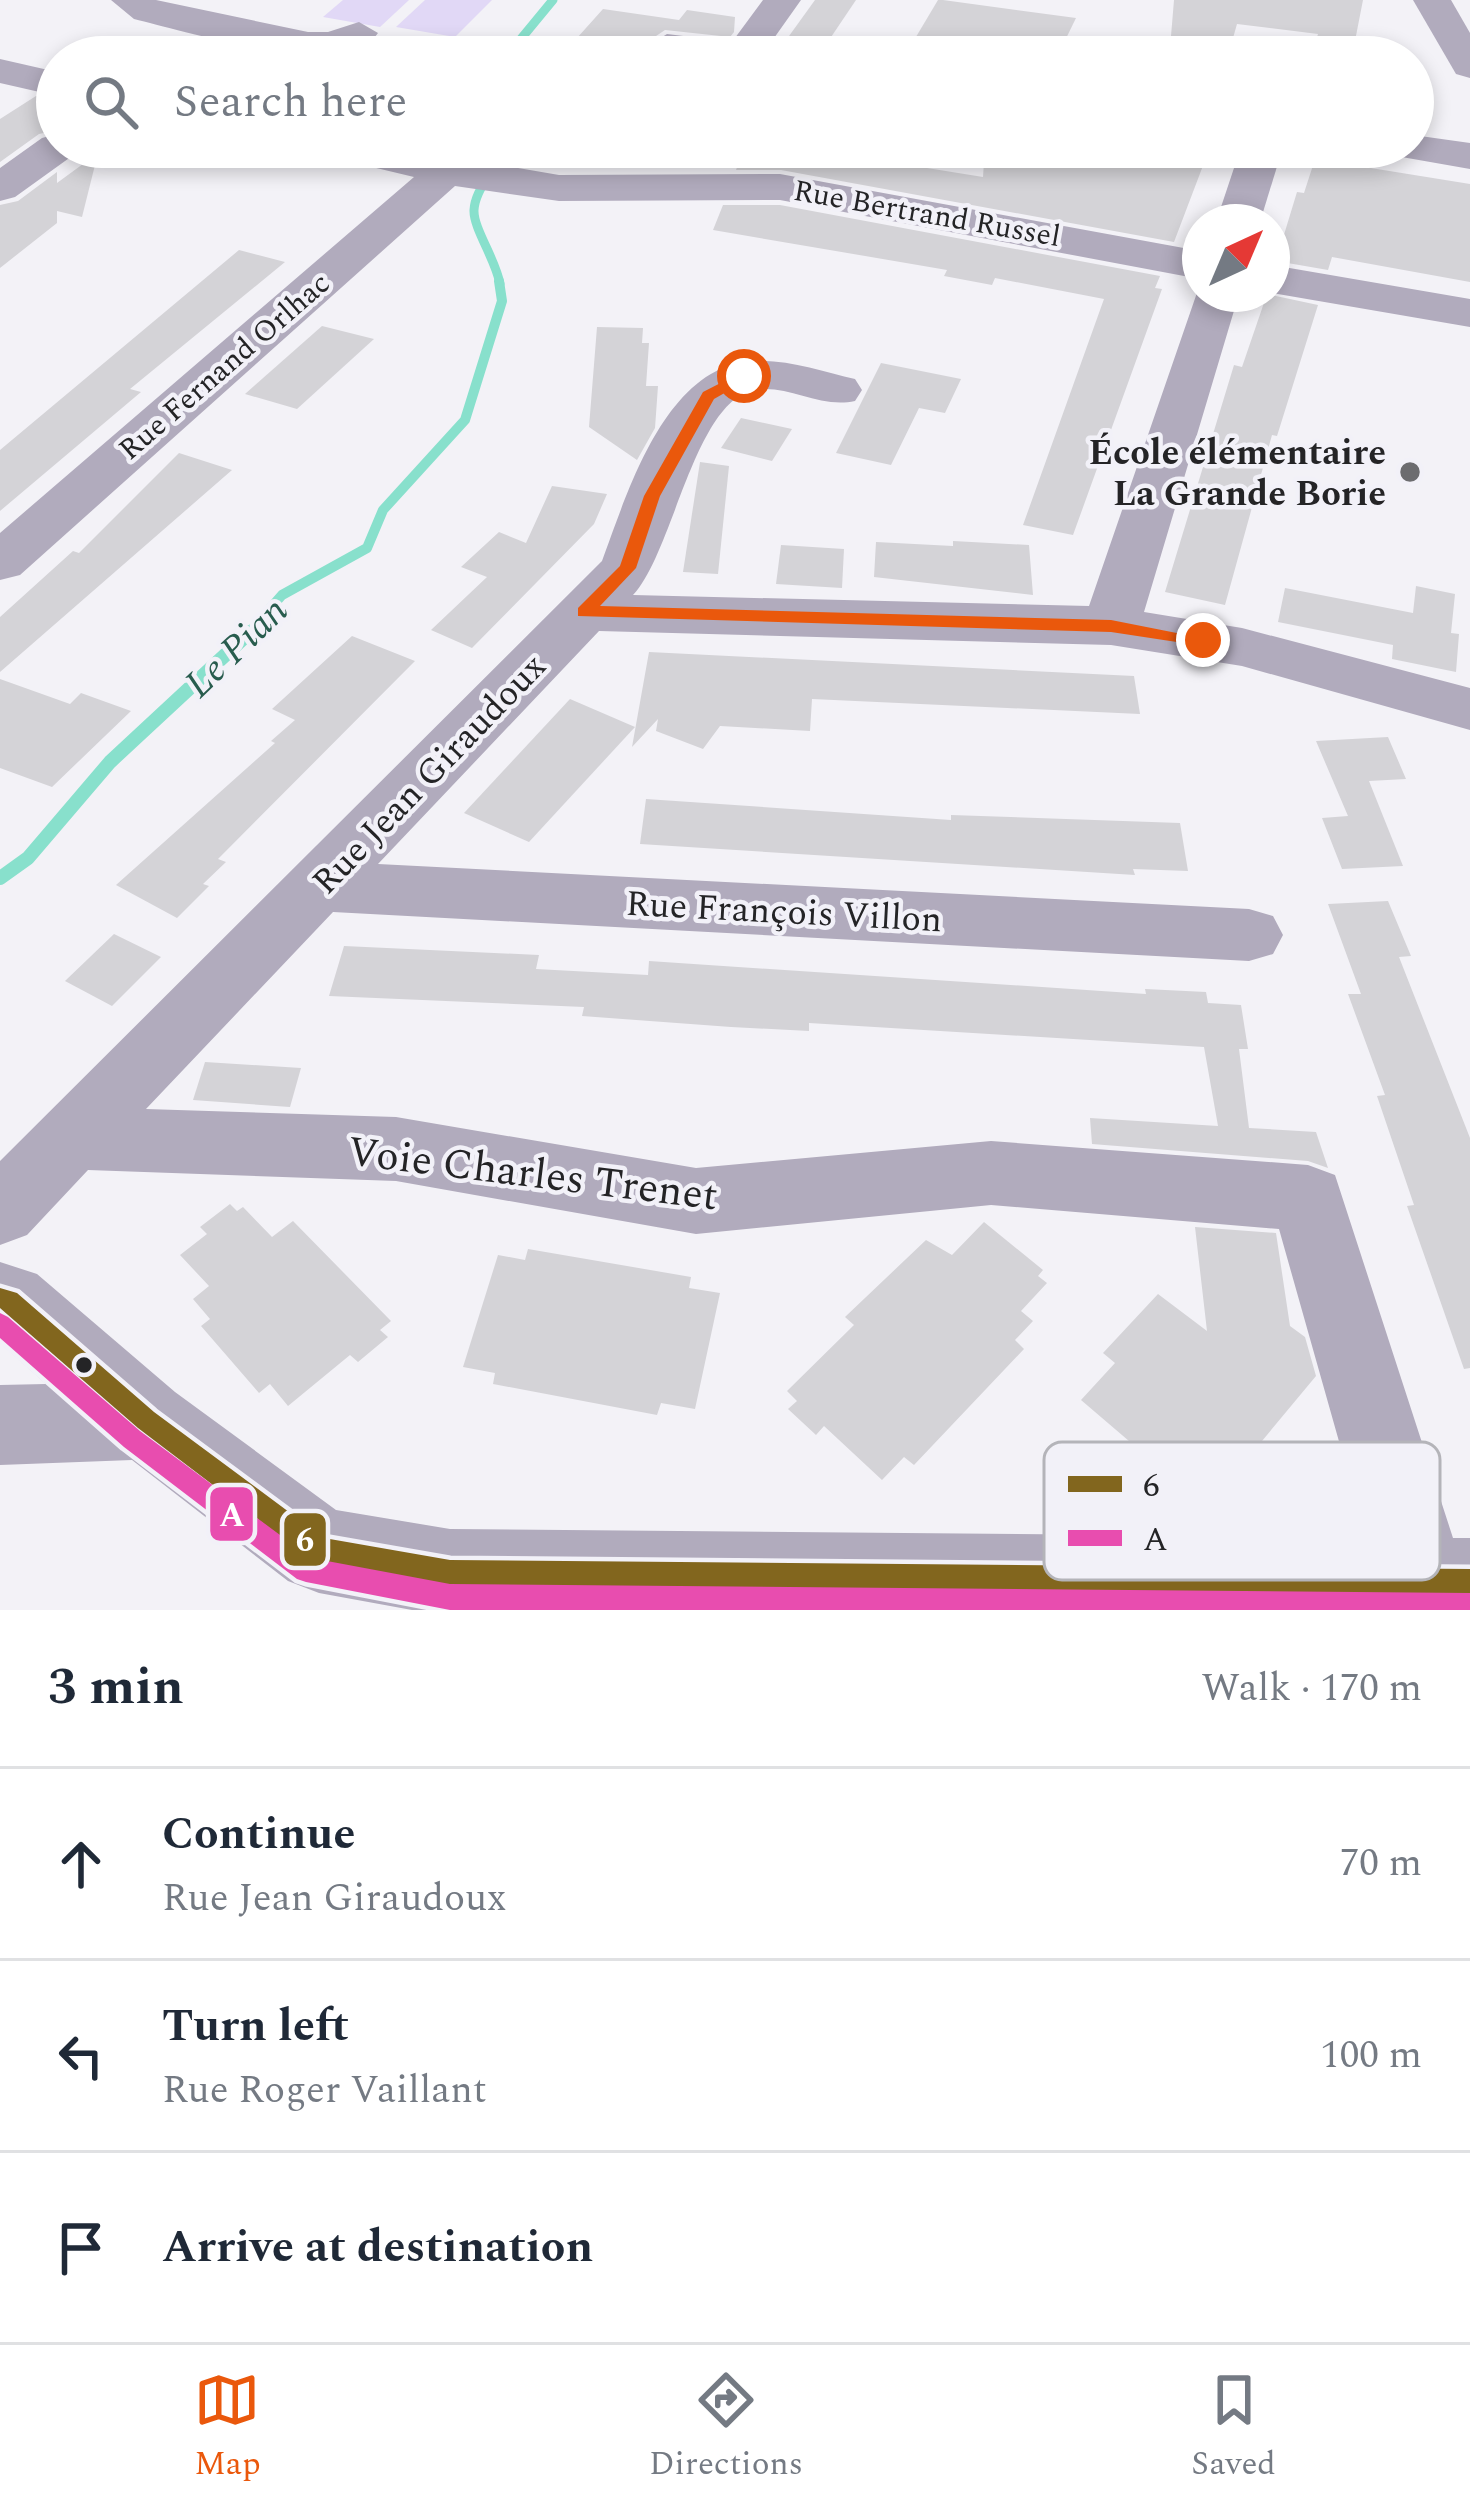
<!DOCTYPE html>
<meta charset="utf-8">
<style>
:root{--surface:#fff;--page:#f2f2f3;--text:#1f2937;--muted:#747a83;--line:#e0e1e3;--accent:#ea580c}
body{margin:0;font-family:Spectral,serif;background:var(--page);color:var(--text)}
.compass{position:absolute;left:1182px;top:204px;width:108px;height:108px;border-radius:50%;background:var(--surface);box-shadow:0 6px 18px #0003;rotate:44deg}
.stop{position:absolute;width:36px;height:36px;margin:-27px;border:9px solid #ea580c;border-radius:50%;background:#fff}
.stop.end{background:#ea580c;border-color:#fff;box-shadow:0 3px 12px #0008}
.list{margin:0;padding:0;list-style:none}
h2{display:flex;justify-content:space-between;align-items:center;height:156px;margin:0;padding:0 48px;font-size:51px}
h2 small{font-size:39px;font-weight:400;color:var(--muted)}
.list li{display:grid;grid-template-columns:78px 1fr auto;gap:36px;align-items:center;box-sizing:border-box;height:192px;padding:0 48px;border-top:3px solid var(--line)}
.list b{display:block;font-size:45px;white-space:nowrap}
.list p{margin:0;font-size:39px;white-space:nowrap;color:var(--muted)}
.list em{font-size:39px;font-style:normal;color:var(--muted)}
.icon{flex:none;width:66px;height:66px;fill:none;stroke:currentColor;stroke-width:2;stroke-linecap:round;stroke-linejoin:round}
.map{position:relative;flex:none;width:1470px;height:1610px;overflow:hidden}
.search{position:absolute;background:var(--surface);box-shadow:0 6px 18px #0003;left:36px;right:36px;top:36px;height:132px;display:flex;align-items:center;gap:30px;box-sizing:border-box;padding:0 42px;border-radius:66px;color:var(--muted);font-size:45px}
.sheet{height:732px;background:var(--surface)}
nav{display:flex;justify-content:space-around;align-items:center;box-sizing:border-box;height:168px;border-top:3px solid var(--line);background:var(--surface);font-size:33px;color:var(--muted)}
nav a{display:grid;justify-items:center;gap:6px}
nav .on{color:var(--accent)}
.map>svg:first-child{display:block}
.green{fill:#e1d8f6}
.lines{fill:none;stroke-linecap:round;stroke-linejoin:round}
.stream-far2{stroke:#88e0cc;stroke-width:9}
.stream-far1{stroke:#88e0cc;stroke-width:10}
.stream{stroke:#88e0cc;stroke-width:14}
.building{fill:#d4d3d7}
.minor{fill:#b1abbd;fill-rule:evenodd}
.bus-1-casing{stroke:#f2f1f8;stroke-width:9}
.bus-2-casing{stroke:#f2f1f8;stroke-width:9}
.bus-1{fill:#82661e;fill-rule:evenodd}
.bus-2{fill:#e84daf;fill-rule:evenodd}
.route{fill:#ea580c}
.poi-dot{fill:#6c6c6f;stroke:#f2f1f8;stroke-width:4.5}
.bus-dot{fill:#242426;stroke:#f2f1f8;stroke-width:4.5}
.labels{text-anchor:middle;stroke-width:9;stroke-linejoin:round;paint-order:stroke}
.far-street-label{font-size:30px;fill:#242426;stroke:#f2f1f8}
.poi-label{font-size:36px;font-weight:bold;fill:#242426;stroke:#f2f1f8;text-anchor:end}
.street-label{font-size:36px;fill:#242426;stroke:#f2f1f8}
.water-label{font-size:39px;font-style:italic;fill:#285c4e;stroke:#f2f1f8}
.near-street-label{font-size:42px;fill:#242426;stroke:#f2f1f8}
.key{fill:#f2f1f8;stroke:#b4b4b9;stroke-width:3}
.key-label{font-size:33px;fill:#242426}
.line-badge{stroke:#f2f1f8;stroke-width:4.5}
.badge-label{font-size:33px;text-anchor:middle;font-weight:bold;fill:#fff}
</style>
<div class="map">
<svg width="1470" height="1610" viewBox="0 0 1470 1610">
<rect width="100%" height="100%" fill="#f3f2f7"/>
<!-- green -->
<g class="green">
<path d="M 343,0 L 409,0 L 380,27 L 323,17 Z"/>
<path d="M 425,0 L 492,0 L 455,37 L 396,27 Z"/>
</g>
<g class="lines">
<!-- stream-far2 -->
<g class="stream-far2">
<path d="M 506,57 L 553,0"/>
<path d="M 500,284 C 496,260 473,228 474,210 C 475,188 497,170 501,147"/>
</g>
<!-- stream-far1 -->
<path class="stream-far1" d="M 247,635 L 282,595 L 367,548 L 383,510 L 465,420 L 502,301 L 499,281"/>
<!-- stream -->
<path class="stream" d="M 0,878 L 28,858 L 110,762 L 250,632"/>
</g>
<!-- building -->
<g class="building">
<path d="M 815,0 L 856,0 L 823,49 L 784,43 Z"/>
<path d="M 938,0 L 943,0 L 1076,18 L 1057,57 L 904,57 Z"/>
<path d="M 1174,0 L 1363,0 L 1354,46 L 1316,40 L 1318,34 L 1237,24 L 1231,45 L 1171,36 Z"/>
<path d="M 603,9 L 679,20 L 687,10 L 735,17 L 734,32 L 730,37 L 665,30 L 644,44 L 657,57 L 560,57 Z"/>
<path d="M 36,96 L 57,100 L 57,130 L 39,134 L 0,162 L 0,119 Z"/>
<path d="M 745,147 L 845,147 L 840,154 L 983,177 L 985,147 L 1188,147 L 1183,160 L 1204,163 L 1174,242 L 781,170 L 736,170 Z"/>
<path d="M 98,153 L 82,217 L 57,211 L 57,223 L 0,268 L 0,205 L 18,201 L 57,172 L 57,183 Z"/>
<path d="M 1315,159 L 1470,184 L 1470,282 L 1332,257 L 1328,270 L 1276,261 L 1297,192 L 1304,193 Z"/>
<path d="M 723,205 L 780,205 L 1160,276 L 1155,288 L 1162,289 L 1073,535 L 1023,525 L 1104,299 L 995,278 L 992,285 L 944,276 L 947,270 L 713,230 Z"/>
<path d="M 239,250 L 285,262 L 130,389 L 141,392 L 0,511 L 0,450 Z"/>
<path d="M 1267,294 L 1318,305 L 1277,436 L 1272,435 L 1225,605 L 1165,592 L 1234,365 L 1242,367 Z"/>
<path d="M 322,326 L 374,339 L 297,409 L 245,394 Z"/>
<path d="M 597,327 L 643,328 L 642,343 L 649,343 L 646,386 L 658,386 L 655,428 L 637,460 L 589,427 Z"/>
<path d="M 881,363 L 961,379 L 945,413 L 919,408 L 891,465 L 836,453 Z"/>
<path d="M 741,418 L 792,429 L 772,461 L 721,448 Z"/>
<path d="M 179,453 L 232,470 L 0,672 L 0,617 L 73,551 L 79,553 Z"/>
<path d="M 700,462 L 729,466 L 718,574 L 683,572 Z"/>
<path d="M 552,486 L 607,494 L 594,524 L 472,648 L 431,630 L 487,577 L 461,567 L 499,532 L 526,543 Z"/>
<path d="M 953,541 L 1029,545 L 1033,595 L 874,577 L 876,542 L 953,546 Z"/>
<path d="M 781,545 L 844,549 L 842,588 L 776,584 Z"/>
<path d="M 1416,586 L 1455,594 L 1451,633 L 1459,634 L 1456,672 L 1392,659 L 1393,645 L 1278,622 L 1285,588 L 1413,613 Z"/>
<path d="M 352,636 L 415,661 L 218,859 L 226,862 L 203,884 L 209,886 L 177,918 L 116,885 L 275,743 L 271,741 L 295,720 L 272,709 Z"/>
<path d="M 649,652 L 1134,676 L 1140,714 L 812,699 L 810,731 L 720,726 L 703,749 L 656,731 L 658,719 L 632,747 Z"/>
<path d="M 0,679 L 70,704 L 81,693 L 131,711 L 52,787 L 0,768 Z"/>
<path d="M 570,699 L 635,727 L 529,842 L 464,813 Z"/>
<path d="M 1388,737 L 1406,779 L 1369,781 L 1403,866 L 1342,869 L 1322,818 L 1348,816 L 1316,741 Z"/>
<path d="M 646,799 L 951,820 L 951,815 L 1180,823 L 1188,871 L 1133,869 L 1135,875 L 640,844 Z"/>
<path d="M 1388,901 L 1411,956 L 1399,957 L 1470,1138 L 1470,1368 L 1464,1369 L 1407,1206 L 1414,1205 L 1377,1096 L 1385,1095 L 1348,994 L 1361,994 L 1328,904 Z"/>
<path d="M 114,934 L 161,957 L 112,1006 L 65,981 Z"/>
<path d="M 344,946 L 539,955 L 536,969 L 648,975 L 649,961 L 1146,994 L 1145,989 L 1206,992 L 1208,1003 L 1241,1005 L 1248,1049 L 1239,1049 L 1249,1128 L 1316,1132 L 1328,1168 L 1308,1161 L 1092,1144 L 1090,1118 L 1218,1126 L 1204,1047 L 809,1023 L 809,1031 L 731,1027 L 582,1016 L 584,1007 L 329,996 Z"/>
<path d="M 205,1062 L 301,1068 L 290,1107 L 193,1100 Z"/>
<path d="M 230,1204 L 237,1211 L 243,1207 L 272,1237 L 293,1221 L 391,1321 L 380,1330 L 388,1337 L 358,1362 L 350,1355 L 288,1406 L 270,1384 L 259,1393 L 201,1326 L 210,1319 L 193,1299 L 209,1286 L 180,1255 L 207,1234 L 200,1227 Z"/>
<path d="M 984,1222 L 1043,1270 L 1038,1276 L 1047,1283 L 1021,1311 L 1033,1321 L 1015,1340 L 1024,1349 L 914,1465 L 904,1457 L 882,1480 L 824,1426 L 816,1435 L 788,1409 L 797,1401 L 787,1391 L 854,1325 L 845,1317 L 926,1240 L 952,1255 Z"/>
<path d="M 1195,1227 L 1276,1233 L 1290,1326 L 1305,1337 L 1316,1376 L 1242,1465 L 1228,1454 L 1198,1488 L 1142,1441 L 1136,1447 L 1081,1400 L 1115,1363 L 1103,1353 L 1158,1294 L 1207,1331 Z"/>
<path d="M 528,1249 L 691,1277 L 689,1288 L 720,1293 L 695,1409 L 661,1403 L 657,1415 L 493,1384 L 495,1373 L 463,1367 L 498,1255 L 525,1260 Z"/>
</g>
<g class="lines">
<!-- minor -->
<g class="minor">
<path d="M 111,0 L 156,0 L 308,32 L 328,32 L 359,22 L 378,33 C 345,81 184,31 134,19 Z"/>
<path d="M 763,0 L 801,0 L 767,48 L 777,57 L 665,57 L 648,46 L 667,34 L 732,42 Z"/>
<path d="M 1413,0 L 1451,0 L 1470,33 L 1470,78 L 1456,74 Z"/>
<path d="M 0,59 L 57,72 L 57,96 L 0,83 Z"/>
<path d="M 57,134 L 57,147 L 78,147 L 72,156 L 15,197 L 0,201 L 0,168 L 42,138 Z"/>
<path d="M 1413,135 L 1470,143 L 1470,169 L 1396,156 L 1390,147 L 1413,147 Z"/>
<path d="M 320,147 L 395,147 L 559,175 L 780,174 L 1200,251 L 1200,279 L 780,200 L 559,201 L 455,186 L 20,575 L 0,580 L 0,533 L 414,177 L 326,156 Z"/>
<path d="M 1241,147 L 1283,147 L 1260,222 L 1216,222 Z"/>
<path d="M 1272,265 L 1470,299 L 1470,327 L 1272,293 Z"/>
<path d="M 1200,284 L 1200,294 L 1239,294 L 1144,612 L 1242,628 L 1470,688 L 1470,730 L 1242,666 L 1111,645 L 599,631 L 378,864 L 1249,909 L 1273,916 L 1283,935 L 1273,954 L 1249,961 L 333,912 L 146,1109 L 396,1117 L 696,1168 L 991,1141 L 1308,1165 L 1335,1175 L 1453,1538 L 1470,1538 L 1470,1610 L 412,1610 L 319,1593 L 288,1581 L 132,1460 L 0,1465 L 0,1385 L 46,1384 L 0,1343 L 0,1262 L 37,1274 L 175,1392 L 336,1510 L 450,1529 L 1366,1537 L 1279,1229 L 991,1205 L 696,1234 L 396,1181 L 88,1170 L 27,1235 L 0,1245 L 0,1161 L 602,561 C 627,494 662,376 743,362 C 778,356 821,371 855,379 L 862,390 L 855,401 C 820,409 788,384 754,390 C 694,402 673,553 633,595 L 1089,606 Z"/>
</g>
<!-- bus-1 casing -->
<g class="bus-1-casing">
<path id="bus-1" d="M 0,1288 L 17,1293 L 154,1412 L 324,1538 L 450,1560 L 1470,1569 L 1470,1595 L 450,1586 L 319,1562 L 310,1559 L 138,1428 L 0,1308 Z"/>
</g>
<!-- bus-2 casing -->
<g class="bus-2-casing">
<path id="bus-2" d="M 0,1313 L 8,1317 L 140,1431 L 311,1558 L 450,1584 L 1470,1593 L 1470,1610 L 450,1610 L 306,1582 L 297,1579 L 124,1447 L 0,1338 Z"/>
</g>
<!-- bus-1 -->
<use href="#bus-1" class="bus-1"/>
<!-- bus-2 -->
<use href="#bus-2" class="bus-2"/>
</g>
<!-- route -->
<path class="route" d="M 744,371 L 749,379 L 714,399 L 660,496 L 636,568 L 600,606 L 1111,620 L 1212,640 L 1203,646 L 1111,632 L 578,616 L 578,608 L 620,566 L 644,496 L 703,392 Z"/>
<!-- markers -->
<circle class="poi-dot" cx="1410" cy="472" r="12"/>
<circle class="bus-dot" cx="84" cy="1365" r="10"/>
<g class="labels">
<!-- far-street labels -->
<g class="far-street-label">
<text transform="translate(927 213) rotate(10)" y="10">Rue Bertrand Russel</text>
<text transform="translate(224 366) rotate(-41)" y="10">Rue Fernand Orlhac</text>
</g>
<!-- poi labels -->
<g class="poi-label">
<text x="1386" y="464">École élémentaire<tspan x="1386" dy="41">La Grande Borie</tspan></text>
</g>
<!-- street labels -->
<g class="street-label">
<text transform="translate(428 773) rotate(-46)" y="13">Rue Jean Giraudoux</text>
<text transform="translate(784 910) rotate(3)" y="13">Rue François Villon</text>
</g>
<!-- water labels -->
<g class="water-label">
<text transform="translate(235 646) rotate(-44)" y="14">Le Pian</text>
</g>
<!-- near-street labels -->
<g class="near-street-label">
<text transform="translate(533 1172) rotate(7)" y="15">Voie Charles Trenet</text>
</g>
</g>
<!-- legend -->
<rect x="1044" y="1442" width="396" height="138" rx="18" class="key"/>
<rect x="1068" y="1476" width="54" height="16" fill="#82661e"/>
<rect x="1068" y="1530" width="54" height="16" fill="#e84daf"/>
<g class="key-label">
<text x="1143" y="1496">6</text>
<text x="1143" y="1550">A</text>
</g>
<g class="line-badge">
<rect x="208" y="1485" width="47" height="58" rx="12" fill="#e84daf"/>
<rect x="282" y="1511" width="46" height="57" rx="12" fill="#82661e"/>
</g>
<g class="badge-label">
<text x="232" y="1526">A</text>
<text x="305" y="1551">6</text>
</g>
</svg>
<svg class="compass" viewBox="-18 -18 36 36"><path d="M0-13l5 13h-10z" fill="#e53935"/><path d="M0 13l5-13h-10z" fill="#747a83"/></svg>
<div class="stop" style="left:744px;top:376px"></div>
<div class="stop end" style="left:1203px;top:640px"></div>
<div class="search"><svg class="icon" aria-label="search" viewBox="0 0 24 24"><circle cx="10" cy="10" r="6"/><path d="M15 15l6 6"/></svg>Search here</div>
</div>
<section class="sheet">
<h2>3 min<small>Walk · 170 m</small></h2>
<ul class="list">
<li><svg class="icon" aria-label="ahead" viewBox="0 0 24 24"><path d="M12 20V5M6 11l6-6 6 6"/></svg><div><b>Continue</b><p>Rue Jean Giraudoux</p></div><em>70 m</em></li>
<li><svg class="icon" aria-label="left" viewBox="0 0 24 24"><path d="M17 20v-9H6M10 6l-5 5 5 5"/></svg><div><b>Turn left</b><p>Rue Roger Vaillant</p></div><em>100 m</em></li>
<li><svg class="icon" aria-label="arrive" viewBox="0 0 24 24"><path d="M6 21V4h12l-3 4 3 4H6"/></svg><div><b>Arrive at destination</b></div></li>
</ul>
</section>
<nav>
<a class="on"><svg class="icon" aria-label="map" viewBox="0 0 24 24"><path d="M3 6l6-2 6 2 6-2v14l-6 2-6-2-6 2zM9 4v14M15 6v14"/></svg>Map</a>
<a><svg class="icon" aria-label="directions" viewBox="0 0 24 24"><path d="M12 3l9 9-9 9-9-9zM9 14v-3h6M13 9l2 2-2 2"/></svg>Directions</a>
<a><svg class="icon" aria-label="saved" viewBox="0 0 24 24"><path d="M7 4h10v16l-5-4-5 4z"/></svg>Saved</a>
</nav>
